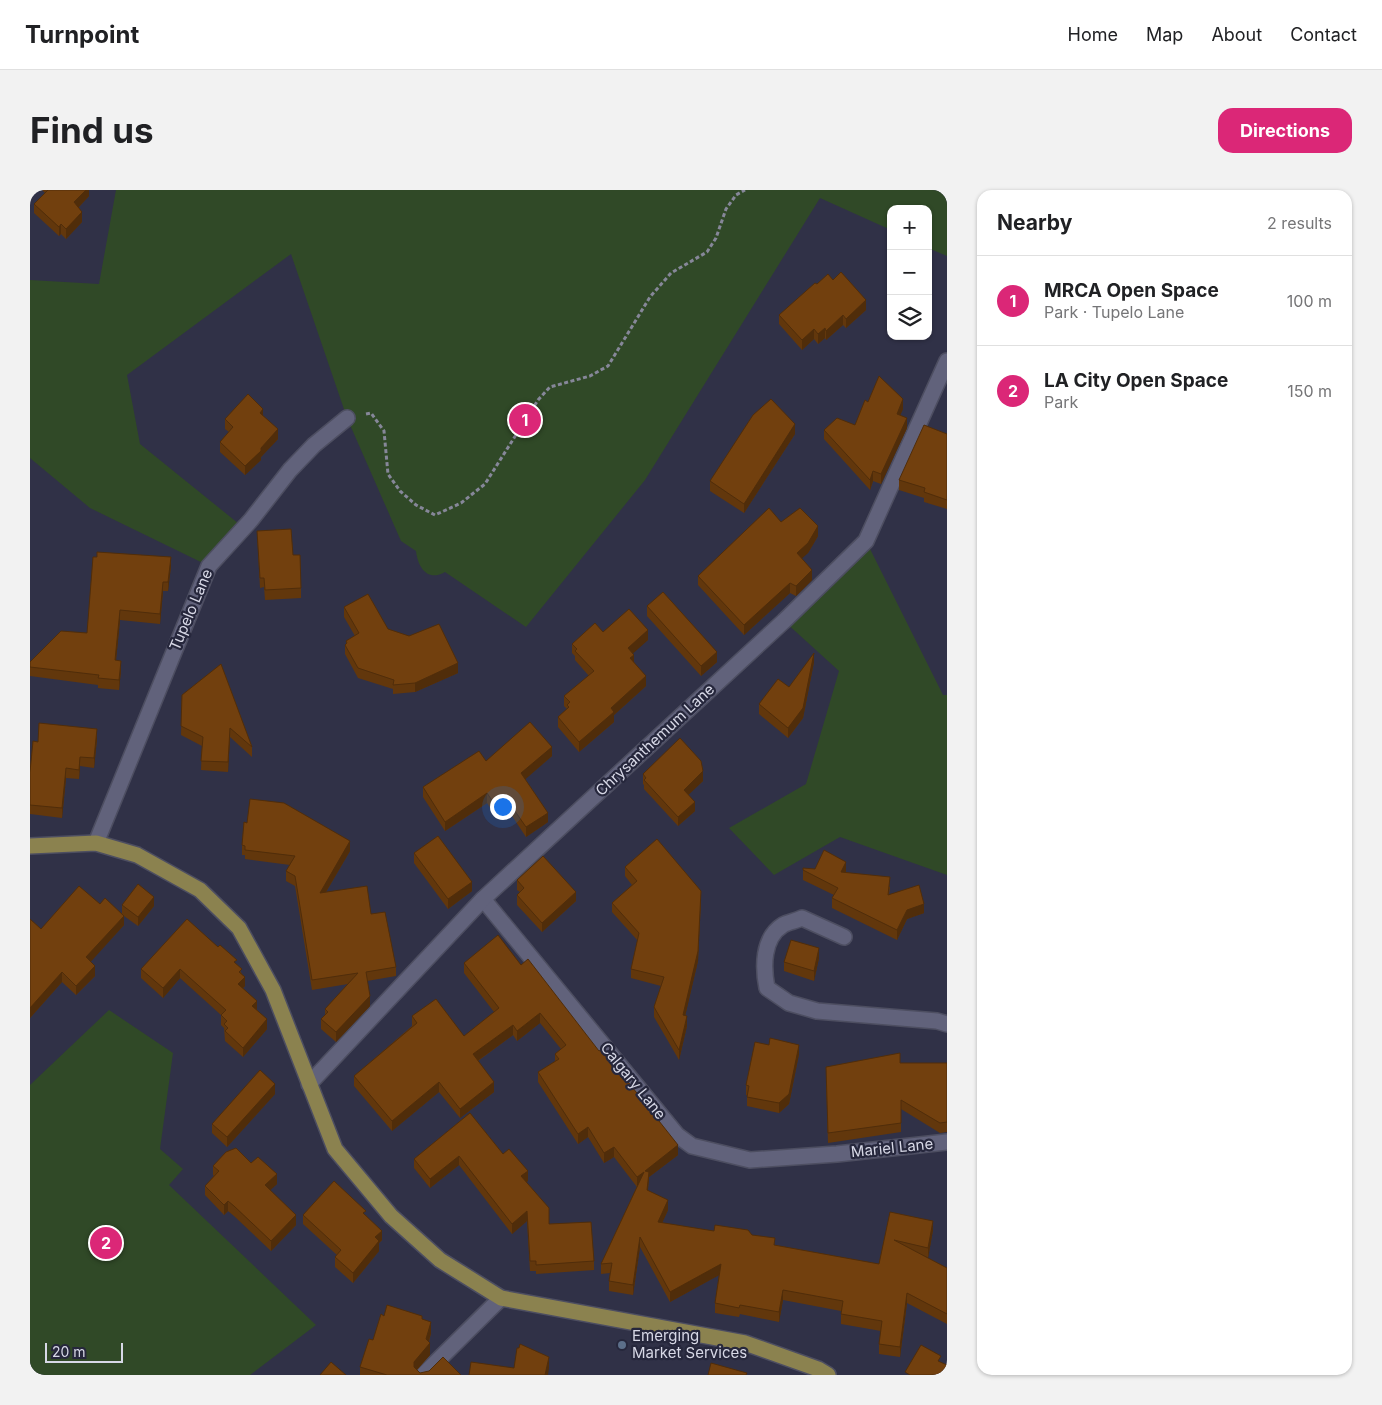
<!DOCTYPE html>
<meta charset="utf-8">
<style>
:root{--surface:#fff;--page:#f2f2f2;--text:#202124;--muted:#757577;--line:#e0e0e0;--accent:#db2777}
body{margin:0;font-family:Inter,sans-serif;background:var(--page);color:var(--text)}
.controls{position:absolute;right:15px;top:15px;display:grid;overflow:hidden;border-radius:10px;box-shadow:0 1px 4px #0004}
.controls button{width:45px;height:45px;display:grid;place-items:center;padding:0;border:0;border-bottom:1px solid var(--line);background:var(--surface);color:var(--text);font:25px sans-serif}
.scale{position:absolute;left:15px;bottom:12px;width:78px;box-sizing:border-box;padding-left:5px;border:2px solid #d7d8e6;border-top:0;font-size:14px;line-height:18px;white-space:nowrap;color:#d7d8e6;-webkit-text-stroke:4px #26273c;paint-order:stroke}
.you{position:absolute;left:472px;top:616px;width:18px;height:18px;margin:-12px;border:4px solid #fff;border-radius:50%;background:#1a73e8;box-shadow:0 0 0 8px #1a73e833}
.badge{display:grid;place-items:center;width:32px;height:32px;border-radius:50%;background:var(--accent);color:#fff;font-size:16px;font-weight:700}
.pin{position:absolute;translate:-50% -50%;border:2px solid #fff;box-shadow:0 1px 5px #0006}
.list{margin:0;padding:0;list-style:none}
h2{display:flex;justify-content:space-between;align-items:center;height:65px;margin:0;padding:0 20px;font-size:21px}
h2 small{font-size:16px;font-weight:400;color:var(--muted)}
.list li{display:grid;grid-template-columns:32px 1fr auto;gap:15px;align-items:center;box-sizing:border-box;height:90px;padding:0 20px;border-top:1px solid var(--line)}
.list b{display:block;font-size:19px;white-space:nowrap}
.list p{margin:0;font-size:16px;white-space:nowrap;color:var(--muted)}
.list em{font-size:16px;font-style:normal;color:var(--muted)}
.icon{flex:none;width:28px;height:28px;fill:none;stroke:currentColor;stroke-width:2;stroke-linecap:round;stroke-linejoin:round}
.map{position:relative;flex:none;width:917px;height:1185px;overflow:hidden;border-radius:15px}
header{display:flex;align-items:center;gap:30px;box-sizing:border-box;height:70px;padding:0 25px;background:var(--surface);border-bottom:1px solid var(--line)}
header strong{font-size:24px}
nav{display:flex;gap:28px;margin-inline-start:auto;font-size:18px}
.intro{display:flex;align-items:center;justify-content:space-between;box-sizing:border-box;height:120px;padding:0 30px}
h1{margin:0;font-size:35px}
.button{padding:12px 22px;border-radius:15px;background:var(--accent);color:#fff;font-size:18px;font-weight:700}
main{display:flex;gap:30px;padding:0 30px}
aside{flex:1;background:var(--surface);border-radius:15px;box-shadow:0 1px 4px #0004}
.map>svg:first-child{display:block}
.green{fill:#304927}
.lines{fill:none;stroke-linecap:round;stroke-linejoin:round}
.minor-casing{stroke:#4d4e61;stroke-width:18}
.major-casing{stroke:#4d4e61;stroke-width:18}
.path{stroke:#868799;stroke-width:3;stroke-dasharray:4 2.5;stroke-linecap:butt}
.minor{stroke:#61627b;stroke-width:15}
.major{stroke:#8b824f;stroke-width:15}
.wall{fill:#62370c}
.shaded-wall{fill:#502d0a}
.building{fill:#72400e;stroke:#502d0a}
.service-dot{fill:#5c6f8a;stroke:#26273c;stroke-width:2}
.labels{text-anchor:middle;stroke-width:4.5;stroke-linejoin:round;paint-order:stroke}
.street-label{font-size:15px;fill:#d7d8e6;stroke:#26273c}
.poi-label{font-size:15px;fill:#d7d8e6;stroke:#26273c;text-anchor:start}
</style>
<header>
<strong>Turnpoint</strong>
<nav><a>Home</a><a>Map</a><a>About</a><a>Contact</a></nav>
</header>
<div class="intro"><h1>Find us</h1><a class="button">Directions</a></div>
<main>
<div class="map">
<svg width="917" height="1185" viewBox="0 0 917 1185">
<rect width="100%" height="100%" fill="#303147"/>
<!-- green -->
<g class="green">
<path d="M 86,0 L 917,0 L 917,66 L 898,58 L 898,19 L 861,19 L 861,40 L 790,8 L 615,290 L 496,437 L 415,382 C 398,392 388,378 386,361 L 371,351 L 317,228 L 261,64 L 97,185 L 110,254 L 214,338 L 179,376 L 60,318 L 0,268 L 0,90 L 69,94 Z"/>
<path d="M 836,351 L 913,505 L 917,505 L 917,685 L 810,647 L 744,685 L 699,638 L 776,594 L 809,481 L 754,431 Z"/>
<path d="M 79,820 L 143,863 L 130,959 L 153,979 L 139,995 L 286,1135 L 220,1185 L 0,1185 L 0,895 Z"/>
</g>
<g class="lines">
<!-- minor casing -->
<g class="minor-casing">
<g id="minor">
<path d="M 66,653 L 179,376 L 221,330 L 260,280 L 284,255 L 317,228"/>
<path d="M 453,709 L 647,945 L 662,956 L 720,970 L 807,964 L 917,952"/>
<path d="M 814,747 L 772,728 C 766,731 758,732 753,735 C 732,748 733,778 737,798 L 759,813 L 787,821 L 907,831 L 917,834"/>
<path d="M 279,894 L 453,709 L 754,431 L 836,351 L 917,171"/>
<path d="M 393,1185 L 471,1108"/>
</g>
</g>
<!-- major casing -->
<g class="major-casing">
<path id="major" d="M 0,656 L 66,653 L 107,665 L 170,700 L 209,738 L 243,800 L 305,959 L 361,1026 L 410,1070 L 471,1108 L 715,1153 L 788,1179 L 798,1185"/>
</g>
<!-- path -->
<path class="path" d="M 336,224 L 341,223 L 354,241 L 358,284 L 370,301 L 386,315 L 405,325 L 431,313 L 455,294 L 508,210 L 520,197 L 560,186 L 578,176 L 620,107 L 641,83 L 677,62 L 686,48 L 696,19 L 706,5 L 715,0"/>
<!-- minor -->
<use href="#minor" class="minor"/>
<!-- major -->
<use href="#major" class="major"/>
</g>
<!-- wall -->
<g class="wall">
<path d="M 12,0 L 59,0 L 59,6 L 49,17 L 52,32 L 36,49 L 31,44 L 29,46 L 4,23 L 4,14 L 15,3 Z"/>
<path d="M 803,90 L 836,120 L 816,138 L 813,135 L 796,150 L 795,148 L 788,154 L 784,149 L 772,160 L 749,134 L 749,125 L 787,94 Z"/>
<path d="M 838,212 L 873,219 L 870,225 L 877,238 L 851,294 L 843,291 L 840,300 L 794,249 L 794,240 L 825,235 Z"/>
<path d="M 233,226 L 248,249 L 231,267 L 231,270 L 215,285 L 190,262 L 190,252 L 199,242 L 195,239 L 195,229 Z"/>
<path d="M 765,244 L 714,323 L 680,301 L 680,291 Z"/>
<path d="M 917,244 L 917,319 L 894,312 L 894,308 L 869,300 L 869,290 Z"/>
<path d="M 751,332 L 788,346 L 778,363 L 771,368 L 782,390 L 766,406 L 760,403 L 714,445 L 668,395 L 668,386 Z"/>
<path d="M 227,341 L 263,365 L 271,398 L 271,408 L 235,410 L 234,397 L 230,398 Z"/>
<path d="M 141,376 L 138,401 L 133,401 L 130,434 L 90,430 L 86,470 L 91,480 L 89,500 L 68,498 L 68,495 L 0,486 L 0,472 L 57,443 Z"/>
<path d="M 617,416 L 687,472 L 671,486 L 617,426 Z"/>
<path d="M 314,417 L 358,439 L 428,483 L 385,502 L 363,504 L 363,499 L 328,488 L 315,464 L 315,455 L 316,454 L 316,451 L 325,446 L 314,427 Z"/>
<path d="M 573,442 L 618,450 L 602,463 L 604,472 L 616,496 L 584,525 L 584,532 L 549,562 L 528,537 L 528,527 L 537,519 L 534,516 L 534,506 L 559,486 L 545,470 L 545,466 L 542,463 L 542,454 Z"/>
<path d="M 784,472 L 773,528 L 758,548 L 729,524 L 729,514 L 759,497 Z"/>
<path d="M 191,474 L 222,557 L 222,567 L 200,547 L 198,582 L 171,580 L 172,556 L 151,545 L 152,505 Z"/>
<path d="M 67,549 L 64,578 L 50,576 L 49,589 L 36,588 L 32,628 L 0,624 L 0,582 L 8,552 Z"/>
<path d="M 522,566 L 495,589 L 518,632 L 496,647 L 478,620 L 467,628 L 457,613 L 415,641 L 393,607 L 393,597 L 456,571 Z"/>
<path d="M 613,584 L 673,591 L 658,605 L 665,621 L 648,636 L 614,599 L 614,595 L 613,594 Z"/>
<path d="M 212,655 L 320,661 L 296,702 L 341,724 L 366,777 L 366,786 L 337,791 L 340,816 L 306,852 L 291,839 L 291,829 L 295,825 L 295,819 L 318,794 L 282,800 L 265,696 L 256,691 L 256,681 L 260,675 L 215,669 L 215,665 L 212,665 Z"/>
<path d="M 384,663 L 442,701 L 418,719 L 384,673 Z"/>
<path d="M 595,677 L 671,711 L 668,771 L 655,826 L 657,836 L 649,870 L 624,827 L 624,817 L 631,796 L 601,788 L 601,779 L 608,751 L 582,722 L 582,713 L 602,695 L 595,686 Z"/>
<path d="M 773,680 L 816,681 L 816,683 L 860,697 L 859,705 L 894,723 L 877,729 L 867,750 L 802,718 L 802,708 L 804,705 L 773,690 Z"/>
<path d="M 487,690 L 546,711 L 512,742 L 487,715 L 487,705 L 490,702 L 487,700 Z"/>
<path d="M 70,714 L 92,724 L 92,715 L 124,716 L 108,736 L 94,726 L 94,735 L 60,772 L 65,786 L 46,805 L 32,792 L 0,828 L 0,729 L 11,739 Z"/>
<path d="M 789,768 L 784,791 L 754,781 L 754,772 Z"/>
<path d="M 434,773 L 491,775 L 648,965 L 619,987 L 618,1000 L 638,1020 L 632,1033 L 684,1041 L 722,1045 L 745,1055 L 849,1074 L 860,1022 L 903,1040 L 898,1068 L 895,1067 L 917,1078 L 917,1134 L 877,1113 L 870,1167 L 849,1164 L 849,1154 L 851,1141 L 811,1134 L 811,1121 L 753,1110 L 749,1132 L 710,1124 L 709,1127 L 685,1123 L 685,1113 L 689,1085 L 640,1112 L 610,1057 L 603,1105 L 579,1101 L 579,1091 L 580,1083 L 571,1084 L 571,1074 L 607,997 L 584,967 L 574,973 L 558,947 L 548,954 L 508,892 L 508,882 L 525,871 L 525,864 L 531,859 L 510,833 L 487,851 L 483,845 L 448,871 L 464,902 L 430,928 L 409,902 L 362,941 L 324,896 L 324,886 L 382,836 L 382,826 L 434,846 L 464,822 L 434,783 Z"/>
<path d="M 207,775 L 212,784 L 215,796 L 213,798 L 227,820 L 237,839 L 213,867 L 195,851 L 194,838 L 191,835 L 191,825 L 150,788 L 133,808 L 111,788 L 111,779 Z"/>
<path d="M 769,864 L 759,914 L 749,923 L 717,916 L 717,905 L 716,905 L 716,895 Z"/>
<path d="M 870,873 L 917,873 L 917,942 L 910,943 L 871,919 L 871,942 L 798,953 L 796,886 Z"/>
<path d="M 245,904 L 197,957 L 182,943 L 182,934 Z"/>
<path d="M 440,923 L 473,964 L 498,991 L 496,992 L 519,1034 L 564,1071 L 564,1080 L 506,1084 L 506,1081 L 500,1081 L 497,1031 L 482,1044 L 429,975 L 400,998 L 384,978 L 384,969 Z"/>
<path d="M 221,973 L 247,994 L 240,1000 L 266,1035 L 241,1061 L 204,1026 L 198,1021 L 194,1025 L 175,1005 L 175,996 L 184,986 L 183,985 L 183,976 Z"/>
<path d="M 273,1025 L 336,1025 L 352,1050 L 349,1053 L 349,1061 L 323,1093 L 305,1077 L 305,1067 L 307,1065 L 273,1034 Z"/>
<path d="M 354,1126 L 392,1129 L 401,1143 L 399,1152 L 400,1165 L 387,1180 L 390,1183 L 431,1185 L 330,1185 L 330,1177 Z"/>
</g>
<!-- shaded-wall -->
<g class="shaded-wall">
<path d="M 56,0 L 59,0 L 59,6 L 44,22 L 44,12 Z"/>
<path d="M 52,22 L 52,32 L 36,49 L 36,39 Z"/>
<path d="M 31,34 L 31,44 L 29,46 L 29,37 Z"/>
<path d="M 836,110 L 836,120 L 816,138 L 816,129 Z"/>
<path d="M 813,125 L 813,135 L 796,150 L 796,141 Z"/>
<path d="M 795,138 L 795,148 L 788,154 L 788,144 Z"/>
<path d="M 784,139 L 784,149 L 772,160 L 772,150 Z"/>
<path d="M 873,209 L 873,219 L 867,233 L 867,224 Z"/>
<path d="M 233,219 L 233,228 L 230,223 Z"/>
<path d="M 877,228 L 877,238 L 851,294 L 851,284 Z"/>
<path d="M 765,234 L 765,244 L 714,323 L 714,314 Z"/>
<path d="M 248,239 L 248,249 L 231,267 L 231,270 L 215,285 L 215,276 Z"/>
<path d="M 843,281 L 843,291 L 840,300 L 840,290 Z"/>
<path d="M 788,336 L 788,346 L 778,363 L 767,373 L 767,363 Z"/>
<path d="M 141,367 L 141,376 L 138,401 L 138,392 Z"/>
<path d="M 782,380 L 782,390 L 766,406 L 766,396 Z"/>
<path d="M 133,392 L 133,401 L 130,434 L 130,424 Z"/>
<path d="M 760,393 L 760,403 L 714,445 L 714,435 Z"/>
<path d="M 90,420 L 90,430 L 85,480 L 85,470 Z"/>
<path d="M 618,440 L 618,450 L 598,468 L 598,458 Z"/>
<path d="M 687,462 L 687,472 L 671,486 L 671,476 Z"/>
<path d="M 784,463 L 784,472 L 773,528 L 758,548 L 758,538 Z"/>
<path d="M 604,465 L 604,475 L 600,468 Z"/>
<path d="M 91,471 L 91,480 L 89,500 L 89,490 Z"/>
<path d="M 428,473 L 428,483 L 385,502 L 385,493 Z"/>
<path d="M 616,486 L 616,496 L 584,525 L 584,532 L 549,562 L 549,552 L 581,518 Z"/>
<path d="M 200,538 L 200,547 L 198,582 L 198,572 Z"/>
<path d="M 67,539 L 67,549 L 64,578 L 64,568 Z"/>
<path d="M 522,557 L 522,566 L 491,593 L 491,583 Z"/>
<path d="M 50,567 L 50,576 L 49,589 L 49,580 Z"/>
<path d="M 36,578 L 36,588 L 32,628 L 32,618 Z"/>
<path d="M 673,581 L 673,591 L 654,609 L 654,600 Z"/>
<path d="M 457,603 L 457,613 L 415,641 L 415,632 Z"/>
<path d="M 478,611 L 478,620 L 467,628 L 467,618 Z"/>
<path d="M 665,612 L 665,621 L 648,636 L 648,627 Z"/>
<path d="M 518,623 L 518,632 L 496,647 L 496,637 Z"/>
<path d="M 320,651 L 320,661 L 290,712 L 290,703 Z"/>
<path d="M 816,672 L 816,681 L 811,692 L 811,682 Z"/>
<path d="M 442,692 L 442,701 L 418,719 L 418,709 Z"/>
<path d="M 671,701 L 668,771 L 653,835 L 653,825 Z"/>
<path d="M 546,702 L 546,711 L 512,742 L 512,733 Z"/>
<path d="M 124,707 L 124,716 L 108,736 L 108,727 Z"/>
<path d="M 894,714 L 894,723 L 877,729 L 867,750 L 867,740 L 877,720 Z"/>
<path d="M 94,726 L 94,735 L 56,777 L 56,767 Z"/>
<path d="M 789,758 L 789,768 L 784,791 L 784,781 Z"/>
<path d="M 65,776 L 65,786 L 46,805 L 46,796 Z"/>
<path d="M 150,779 L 150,788 L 133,808 L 133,798 Z"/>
<path d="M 32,782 L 32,792 L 0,828 L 0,818 Z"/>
<path d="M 215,787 L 215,796 L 208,803 L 208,794 Z"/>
<path d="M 340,806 L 340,816 L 306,852 L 306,842 Z"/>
<path d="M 227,811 L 227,820 L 222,816 Z"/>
<path d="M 510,823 L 510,833 L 487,851 L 487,841 Z"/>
<path d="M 657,826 L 657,836 L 649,870 L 649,860 Z"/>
<path d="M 237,829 L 237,839 L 213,867 L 213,858 Z"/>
<path d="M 483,835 L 483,845 L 443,874 L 443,864 Z"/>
<path d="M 769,855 L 769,864 L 759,914 L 749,923 L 749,913 Z"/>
<path d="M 409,892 L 409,902 L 362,941 L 362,931 Z"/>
<path d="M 464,892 L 464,902 L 430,928 L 430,919 Z"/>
<path d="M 245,894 L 245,904 L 197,957 L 197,947 Z"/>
<path d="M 558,937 L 558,947 L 548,954 L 548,944 Z"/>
<path d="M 648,955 L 648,965 L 619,987 L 617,1009 L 615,981 Z"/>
<path d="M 584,957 L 584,967 L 574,973 L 574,963 Z"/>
<path d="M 429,966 L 429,975 L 400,998 L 400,989 Z"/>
<path d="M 498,981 L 498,991 L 491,995 L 491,986 Z"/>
<path d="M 614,982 L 607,997 L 607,987 Z"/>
<path d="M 247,984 L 247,994 L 235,1005 L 235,995 Z"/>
<path d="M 638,1010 L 638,1020 L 628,1042 L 628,1032 Z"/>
<path d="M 198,1011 L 198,1021 L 194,1025 L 194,1015 Z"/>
<path d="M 497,1021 L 497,1031 L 482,1044 L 482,1034 Z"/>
<path d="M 266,1025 L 266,1035 L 241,1061 L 241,1051 Z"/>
<path d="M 903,1031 L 903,1040 L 898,1068 L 898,1058 Z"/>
<path d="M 352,1041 L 352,1050 L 349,1053 L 349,1061 L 323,1093 L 323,1083 L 345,1047 Z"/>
<path d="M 610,1047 L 610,1057 L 603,1105 L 603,1095 Z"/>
<path d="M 691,1074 L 691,1084 L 640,1112 L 640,1102 Z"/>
<path d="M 753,1100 L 753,1110 L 749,1132 L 749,1122 Z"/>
<path d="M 877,1103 L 877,1113 L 870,1167 L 870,1157 Z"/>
<path d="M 401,1132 L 401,1143 L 397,1157 L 400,1153 L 400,1165 L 384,1183 L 384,1172 L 396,1149 Z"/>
<path d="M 519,1167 L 519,1178 L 518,1185 L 515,1185 Z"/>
</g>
<!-- building -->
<g class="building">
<path d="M 18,0 L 56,0 L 44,12 L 52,22 L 36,39 L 31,34 L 29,37 L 4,14 Z"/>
<path d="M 811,82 L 836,110 L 816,129 L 813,125 L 796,141 L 795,138 L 788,144 L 784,139 L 772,150 L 749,125 L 785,93 L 787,94 L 798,84 L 803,90 Z"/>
<path d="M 849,186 L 873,209 L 867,224 L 877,228 L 851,284 L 843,281 L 840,290 L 794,240 L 807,228 L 825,235 L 835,210 L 838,212 Z"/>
<path d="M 218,204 L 233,219 L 230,223 L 248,239 L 231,258 L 231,261 L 215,276 L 190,252 L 203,237 L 195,229 Z"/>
<path d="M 741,209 L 765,234 L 714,314 L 680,291 L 723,225 Z"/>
<path d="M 894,235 L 917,244 L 917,310 L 894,302 L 895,298 L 869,290 Z"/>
<path d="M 739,318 L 751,332 L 770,318 L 788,336 L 778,353 L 767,363 L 782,380 L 766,396 L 760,393 L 714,435 L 668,386 Z"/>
<path d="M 261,339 L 263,365 L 270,365 L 271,398 L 235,400 L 234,388 L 230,388 L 227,341 Z"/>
<path d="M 67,362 L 141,367 L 138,392 L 133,392 L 130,424 L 90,420 L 85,470 L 91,471 L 89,490 L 68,488 L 69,485 L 0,477 L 0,472 L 31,441 L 57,443 L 63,367 L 67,367 Z"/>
<path d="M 633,402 L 687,462 L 671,476 L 617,416 Z"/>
<path d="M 338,404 L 358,439 L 379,446 L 409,434 L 428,473 L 385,493 L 363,495 L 364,490 L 328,478 L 315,455 L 317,453 L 316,451 L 329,443 L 314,417 Z"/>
<path d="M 599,419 L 618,440 L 598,458 L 604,465 L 600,468 L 616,486 L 581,518 L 584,522 L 549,552 L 528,527 L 539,517 L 537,515 L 540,512 L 534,506 L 564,481 L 545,461 L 547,459 L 542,454 L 565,433 L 573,442 Z"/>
<path d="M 784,463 L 773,518 L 758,538 L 729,514 L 748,489 L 759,497 Z"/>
<path d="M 191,474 L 222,557 L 200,538 L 198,572 L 171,571 L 173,547 L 151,536 L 152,505 Z"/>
<path d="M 500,532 L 522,557 L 491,583 L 518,623 L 496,637 L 478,611 L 467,618 L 457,603 L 415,632 L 393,597 L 449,561 L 456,571 Z"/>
<path d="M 9,533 L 67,539 L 64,568 L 50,567 L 49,580 L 36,578 L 32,618 L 0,615 L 0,582 L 3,551 L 8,552 Z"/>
<path d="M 650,548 L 671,571 L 673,581 L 654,600 L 665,612 L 648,627 L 614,590 L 616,588 L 613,584 Z"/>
<path d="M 220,609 L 254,613 L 320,651 L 290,703 L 337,696 L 341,724 L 355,722 L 366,777 L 336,782 L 340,806 L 306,842 L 291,829 L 298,822 L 295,819 L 328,783 L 282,790 L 265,686 L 256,681 L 265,666 L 215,660 L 215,656 L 212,655 L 214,632 L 217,633 Z"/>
<path d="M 408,646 L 442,692 L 418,709 L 384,663 Z"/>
<path d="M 627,649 L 671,701 L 668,761 L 653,825 L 657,826 L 649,860 L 624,817 L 634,787 L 601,779 L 609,743 L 582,713 L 607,691 L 595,677 Z"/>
<path d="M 794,660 L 816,672 L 811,682 L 860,687 L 858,705 L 889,695 L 894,714 L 877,720 L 867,740 L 802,708 L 808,698 L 773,680 L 773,678 L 785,679 Z"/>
<path d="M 513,666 L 546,702 L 512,733 L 487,705 L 494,698 L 487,690 Z"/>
<path d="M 108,694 L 124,707 L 108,727 L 92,715 Z"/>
<path d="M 49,696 L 70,714 L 75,708 L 94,726 L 56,767 L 65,776 L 46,796 L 32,782 L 0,818 L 0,729 L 11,739 Z"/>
<path d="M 157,729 L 188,757 L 190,755 L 207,770 L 204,772 L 212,779 L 209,782 L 215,787 L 208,794 L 227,811 L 222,816 L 237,829 L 213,858 L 195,841 L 198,838 L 194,834 L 197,831 L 191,825 L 196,820 L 150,779 L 133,798 L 111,779 Z"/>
<path d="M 468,745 L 491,775 L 498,769 L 569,861 L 572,859 L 648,955 L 615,981 L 619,982 L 617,1000 L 638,1010 L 628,1032 L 684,1041 L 685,1035 L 718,1040 L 722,1045 L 745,1048 L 744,1055 L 849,1074 L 860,1022 L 903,1031 L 898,1058 L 864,1050 L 917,1078 L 917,1124 L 877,1103 L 870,1157 L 849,1154 L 852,1131 L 811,1124 L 813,1111 L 753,1100 L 749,1122 L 710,1115 L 709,1118 L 685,1113 L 691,1074 L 640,1102 L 610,1047 L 603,1095 L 579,1091 L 582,1073 L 571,1074 L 614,982 L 607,987 L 584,957 L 574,963 L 558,937 L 548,944 L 508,882 L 529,869 L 525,864 L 536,855 L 510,823 L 487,841 L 483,835 L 443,864 L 464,892 L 430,919 L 409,892 L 362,931 L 324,886 L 387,833 L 382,826 L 406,809 L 434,846 L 469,818 L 434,773 Z"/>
<path d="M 761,750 L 789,758 L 784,781 L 754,772 Z"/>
<path d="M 740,848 L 769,855 L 759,904 L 749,913 L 717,907 L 719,896 L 716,895 L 725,852 L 739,855 Z"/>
<path d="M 870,863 L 870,873 L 917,873 L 917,932 L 910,933 L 871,910 L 871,933 L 798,943 L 796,877 Z"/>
<path d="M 230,880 L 245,894 L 197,947 L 182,934 Z"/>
<path d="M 440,923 L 473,964 L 479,959 L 498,981 L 491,986 L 519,1018 L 519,1034 L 561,1032 L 564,1071 L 506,1075 L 506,1071 L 500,1071 L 497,1021 L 482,1034 L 429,966 L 400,989 L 384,969 Z"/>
<path d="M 206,958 L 221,973 L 228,967 L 247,984 L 235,995 L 266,1025 L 241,1051 L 204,1016 L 198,1011 L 194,1015 L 175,996 L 189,981 L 183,976 L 196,962 Z"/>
<path d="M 304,991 L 336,1021 L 333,1023 L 352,1041 L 345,1047 L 349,1051 L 323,1083 L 305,1067 L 311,1060 L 273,1025 Z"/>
<path d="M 357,1115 L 392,1126 L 392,1129 L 401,1132 L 396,1149 L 400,1153 L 384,1172 L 384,1177 L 390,1183 L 399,1181 L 413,1167 L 431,1185 L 357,1185 L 330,1177 L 339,1149 L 343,1150 L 351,1124 L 354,1126 Z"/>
<path d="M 490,1154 L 519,1167 L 515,1185 L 439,1185 L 441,1172 L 484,1178 L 487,1158 L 489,1158 Z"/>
<path d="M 891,1155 L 911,1166 L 908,1171 L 917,1175 L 917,1185 L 880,1185 L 875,1182 Z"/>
<path d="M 301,1172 L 316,1185 L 290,1185 Z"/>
<path d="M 681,1173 L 717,1183 L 716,1185 L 678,1185 Z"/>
</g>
<!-- markers -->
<circle class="service-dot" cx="592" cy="1155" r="5"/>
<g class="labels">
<!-- street labels -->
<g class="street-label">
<text transform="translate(161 420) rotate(-67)" y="5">Tupelo Lane</text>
<text transform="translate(625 550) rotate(-43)" y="5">Chrysanthemum Lane</text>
<text transform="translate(603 891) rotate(51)" y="5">Calgary Lane</text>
<text transform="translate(862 958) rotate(-6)" y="5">Mariel Lane</text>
</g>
<!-- poi labels -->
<g class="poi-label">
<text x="602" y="1151">Emerging<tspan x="602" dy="17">Market Services</tspan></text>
</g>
</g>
</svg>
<div class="controls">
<button>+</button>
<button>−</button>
<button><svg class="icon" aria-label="layers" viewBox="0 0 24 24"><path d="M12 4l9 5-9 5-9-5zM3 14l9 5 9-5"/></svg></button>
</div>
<div class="scale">20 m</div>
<div class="you"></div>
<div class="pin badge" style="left:495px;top:230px">1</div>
<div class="pin badge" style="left:76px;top:1053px">2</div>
</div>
<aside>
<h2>Nearby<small>2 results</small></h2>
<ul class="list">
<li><span class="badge">1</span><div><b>MRCA Open Space</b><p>Park · Tupelo Lane</p></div><em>100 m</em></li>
<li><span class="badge">2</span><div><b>LA City Open Space</b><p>Park</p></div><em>150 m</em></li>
</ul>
</aside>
</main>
